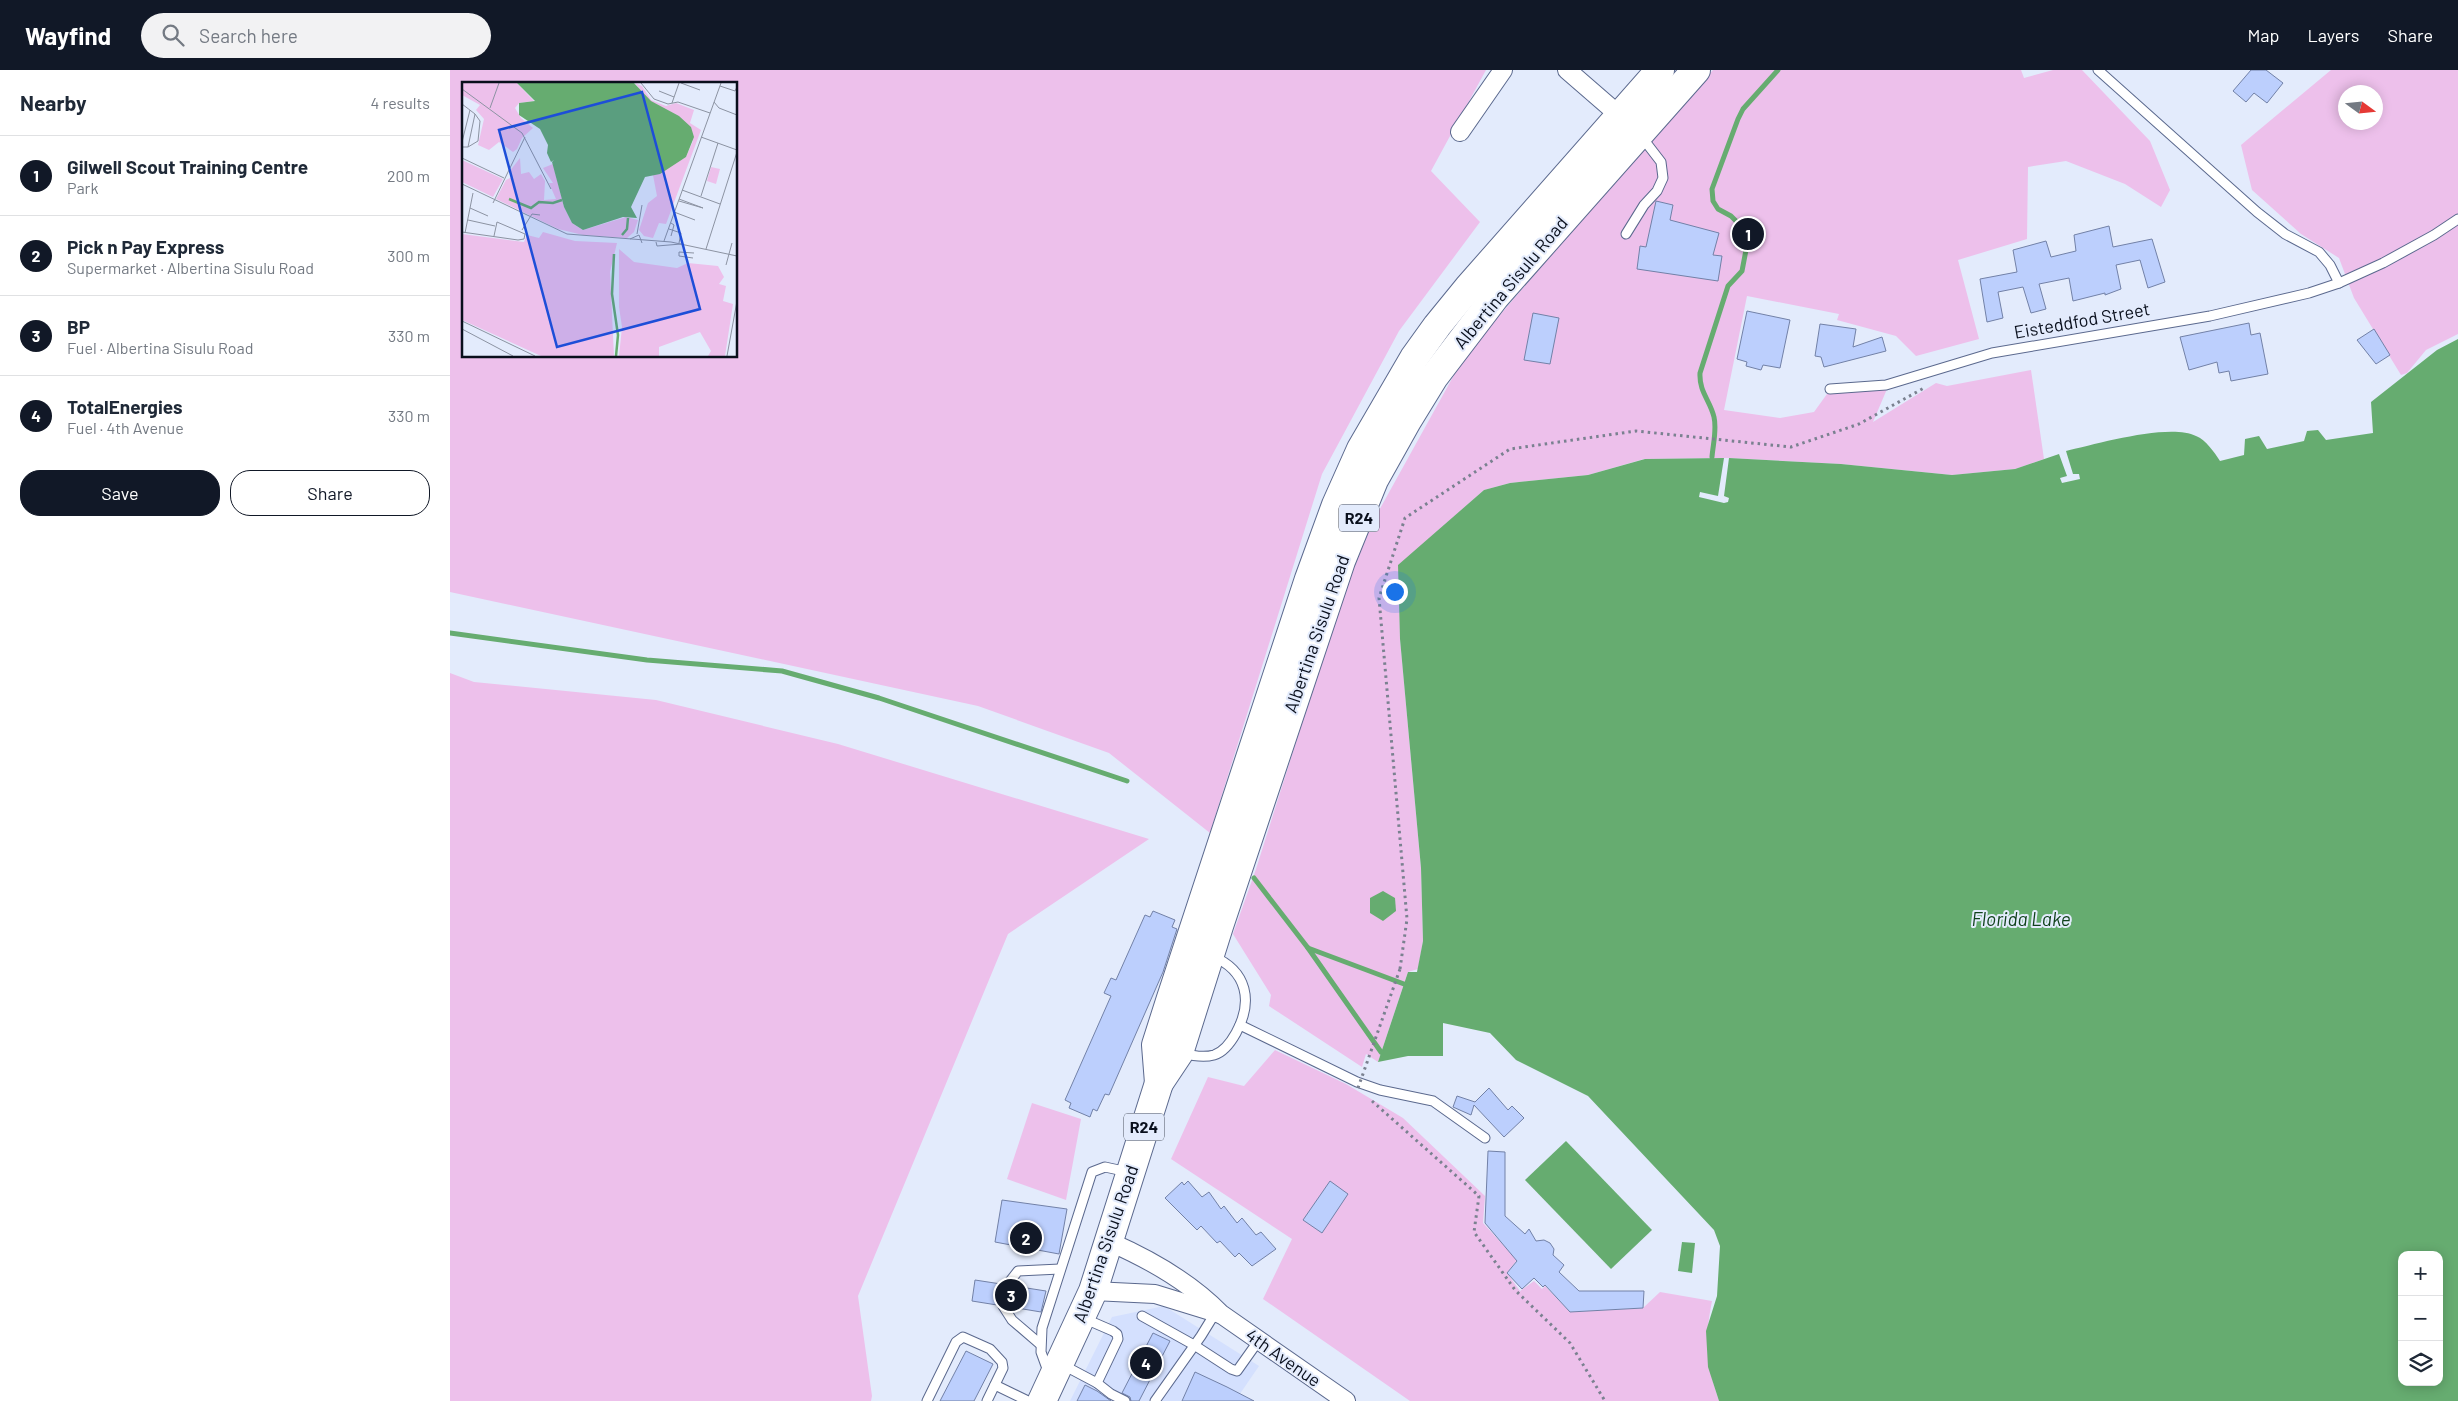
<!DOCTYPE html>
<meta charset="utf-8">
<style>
:root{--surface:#fff;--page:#f2f2f3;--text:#1f2937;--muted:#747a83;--line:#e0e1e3;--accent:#111827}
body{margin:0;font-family:Barlow,sans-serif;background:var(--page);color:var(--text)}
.controls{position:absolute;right:15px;bottom:15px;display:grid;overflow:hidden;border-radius:10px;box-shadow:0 2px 12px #0003}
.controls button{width:45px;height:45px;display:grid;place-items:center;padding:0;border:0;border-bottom:1px solid var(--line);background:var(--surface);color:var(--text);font:25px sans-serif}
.compass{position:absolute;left:1888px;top:15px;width:45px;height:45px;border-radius:50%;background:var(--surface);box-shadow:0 2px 12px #0003;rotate:105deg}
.you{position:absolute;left:944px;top:521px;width:18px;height:18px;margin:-12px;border:4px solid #fff;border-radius:50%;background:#1a73e8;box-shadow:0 0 0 8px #1a73e833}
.badge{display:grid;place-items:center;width:32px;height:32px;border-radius:50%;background:var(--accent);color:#fff;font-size:16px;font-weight:700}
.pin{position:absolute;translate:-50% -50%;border:2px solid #fff;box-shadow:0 1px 5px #0006}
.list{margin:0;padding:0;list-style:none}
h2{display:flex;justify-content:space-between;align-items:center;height:65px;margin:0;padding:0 20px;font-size:21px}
h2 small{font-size:16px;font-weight:400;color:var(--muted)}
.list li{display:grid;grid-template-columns:32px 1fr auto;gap:15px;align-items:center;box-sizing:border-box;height:80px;padding:0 20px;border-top:1px solid var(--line)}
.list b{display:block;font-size:19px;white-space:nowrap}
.list p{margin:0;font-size:16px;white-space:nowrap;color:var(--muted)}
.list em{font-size:16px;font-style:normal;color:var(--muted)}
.actions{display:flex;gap:10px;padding:15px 20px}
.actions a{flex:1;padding:11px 0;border:1px solid var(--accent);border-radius:20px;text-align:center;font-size:18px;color:var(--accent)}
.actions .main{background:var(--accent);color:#fff}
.icon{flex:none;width:28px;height:28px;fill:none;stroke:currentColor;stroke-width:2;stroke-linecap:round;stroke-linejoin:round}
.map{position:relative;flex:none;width:2008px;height:1331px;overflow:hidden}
header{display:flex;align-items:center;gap:30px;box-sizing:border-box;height:70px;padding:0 25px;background:var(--accent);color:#fff}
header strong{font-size:24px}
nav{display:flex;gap:28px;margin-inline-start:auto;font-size:18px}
.search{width:350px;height:45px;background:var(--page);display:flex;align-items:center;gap:12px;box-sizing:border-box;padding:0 18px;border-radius:28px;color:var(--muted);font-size:19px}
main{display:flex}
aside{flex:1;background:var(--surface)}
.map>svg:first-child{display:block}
.built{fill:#d4e0fe}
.green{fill:#edc0eb;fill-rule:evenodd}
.water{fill:#66ac70;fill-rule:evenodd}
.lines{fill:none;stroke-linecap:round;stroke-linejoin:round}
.stream{stroke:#66ac70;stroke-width:5}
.building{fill:#bccffd;stroke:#7281a7}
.lane-casing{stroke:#5b698e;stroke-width:11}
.street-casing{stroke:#5b698e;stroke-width:20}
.primary-casing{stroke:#5b698e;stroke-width:30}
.path{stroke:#7a8190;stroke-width:3;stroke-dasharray:2.5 4;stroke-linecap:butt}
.lane{stroke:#fff;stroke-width:9}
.street{stroke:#fff;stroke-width:18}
.primary{stroke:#fff;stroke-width:28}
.path-bridge{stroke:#7a8190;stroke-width:3;stroke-dasharray:2.5 4;stroke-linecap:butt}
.labels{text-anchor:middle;stroke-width:4;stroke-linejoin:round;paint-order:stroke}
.shield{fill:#e3ebfc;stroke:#4a515f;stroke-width:1}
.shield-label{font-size:16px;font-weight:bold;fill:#090f1c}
.street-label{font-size:18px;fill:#090f1c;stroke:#e3ebfc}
.water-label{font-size:19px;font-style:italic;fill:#10421b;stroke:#e3ebfc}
.inset-river{fill:none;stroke:#66ac70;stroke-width:2.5}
.inset-road{fill:none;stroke:#8c93a2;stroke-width:1}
.view{fill:#1d4ed8;fill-opacity:0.15;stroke:#1d4ed8;stroke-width:2.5}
.inset-edge{fill:none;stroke:#090f1c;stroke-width:2.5}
</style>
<header>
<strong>Wayfind</strong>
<div class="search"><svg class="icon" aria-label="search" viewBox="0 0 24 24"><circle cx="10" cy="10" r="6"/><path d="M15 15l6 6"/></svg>Search here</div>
<nav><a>Map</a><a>Layers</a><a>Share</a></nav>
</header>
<main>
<aside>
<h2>Nearby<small>4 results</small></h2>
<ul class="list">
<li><span class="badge">1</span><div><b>Gilwell Scout Training Centre</b><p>Park</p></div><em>200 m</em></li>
<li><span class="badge">2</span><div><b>Pick n Pay Express</b><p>Supermarket · Albertina Sisulu Road</p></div><em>300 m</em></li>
<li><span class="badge">3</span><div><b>BP</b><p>Fuel · Albertina Sisulu Road</p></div><em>330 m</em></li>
<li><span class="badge">4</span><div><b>TotalEnergies</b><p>Fuel · 4th Avenue</p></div><em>330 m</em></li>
</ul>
<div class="actions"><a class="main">Save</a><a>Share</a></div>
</aside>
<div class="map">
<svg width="2008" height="1331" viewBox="0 0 2008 1331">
<rect width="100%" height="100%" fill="#e3ebfc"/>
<!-- built -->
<path class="built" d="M 714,1236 L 809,1296 L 785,1331 L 620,1331 L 662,1247 Z"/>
<!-- green -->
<g class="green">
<path d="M 0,0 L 1036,0 L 981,101 L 1030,152 L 949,261 L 872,404 L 760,763 L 659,683 L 528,636 L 0,522 ZM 14,14 L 286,14 L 286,286 L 14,286 Z"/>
<path d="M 1263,0 L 1571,0 L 1574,8 L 1603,0 L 1632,0 L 1700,71 L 1720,120 L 1711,137 L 1675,114 L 1616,91 L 1578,97 L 1577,169 L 1508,190 L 1529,269 L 1466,286 L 1446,266 L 1387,250 L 1389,244 L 1297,226 L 1274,340 L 1330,348 L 1364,342 L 1377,324 L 1437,319 L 1423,352 L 1486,313 L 1497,316 L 1581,300 L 1594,389 L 1565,399 L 1502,405 L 1391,394 L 1279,388 L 1194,389 L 1138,405 L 1060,413 L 1034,420 L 949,495 L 950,569 L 971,798 L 973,871 L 968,899 L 958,902 L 928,992 L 916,984 L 912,997 L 819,936 L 821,925 L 783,864 L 806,799 L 906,482 L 1014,287 L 1193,78 Z"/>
<path d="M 1881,0 L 2008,0 L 2008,264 L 1976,280 L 1957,303 L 1951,305 L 1904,228 L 1889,188 L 1851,164 L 1802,120 L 1791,75 ZM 1896,22 L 1926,22 L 1926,52 L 1896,52 Z"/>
<path d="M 0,603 L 24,612 L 206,630 L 388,674 L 699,769 L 558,864 L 408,1226 L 422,1326 L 421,1331 L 0,1331 Z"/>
<path d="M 825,980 L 896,1014 L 953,1048 L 1035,1126 L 1033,1153 L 1067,1190 L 1057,1203 L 1070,1221 L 1084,1211 L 1092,1219 L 1095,1216 L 1120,1242 L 1193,1238 L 1210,1222 L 1262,1231 C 1254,1272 1256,1292 1269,1331 L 960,1331 L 813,1229 L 842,1169 L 721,1089 L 758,1007 L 794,1016 Z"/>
<path d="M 582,1033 L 631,1049 L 616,1130 L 557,1109 Z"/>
</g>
<!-- water -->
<g class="water">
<path d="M 2008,269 L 2008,1331 L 1269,1331 L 1258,1297 L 1256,1261 L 1267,1226 L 1270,1176 L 1264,1160 L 1138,1026 L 1066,990 L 1040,963 L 993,953 L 993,986 L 958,986 L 928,992 L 958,902 L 967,902 L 973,871 L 971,798 L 950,569 L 948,495 L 1034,420 L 1060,413 L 1138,405 L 1195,389 L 1274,388 L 1268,426 L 1250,422 L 1249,427 L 1274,433 L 1278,432 L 1279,428 L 1274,426 L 1279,388 L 1391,394 L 1502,405 L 1565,399 L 1609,384 L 1617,406 L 1610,408 L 1612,413 L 1630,409 L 1629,404 L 1623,404 L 1616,381 C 1647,374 1719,353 1746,366 C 1756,370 1764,382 1770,391 L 1794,385 L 1795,369 L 1809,366 L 1817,379 L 1854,371 L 1857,361 L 1868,360 L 1876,370 L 1923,363 L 1921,332 L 1987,280 ZM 1952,1185 L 1989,1185 L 1989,1312 L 1952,1312 Z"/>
<path d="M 933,821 L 945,828 L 946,841 L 933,851 L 920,843 L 920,828 Z"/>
<path d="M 1116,1071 L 1202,1160 L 1161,1199 L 1075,1110 Z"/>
<path d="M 1232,1172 L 1245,1173 L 1242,1203 L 1228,1201 Z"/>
</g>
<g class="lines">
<!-- stream -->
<g class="stream">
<path d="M 1262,387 C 1263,374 1267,360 1264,347 C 1260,330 1249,322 1250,303 L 1278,216 L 1292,201 L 1296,180 L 1290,155 L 1281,146 L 1268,139 L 1263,131 L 1262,119 L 1288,49 L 1293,39 L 1328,0"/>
<path d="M 0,563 L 197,590 L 332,601 L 429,628 L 677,711"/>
<path d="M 804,808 L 858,878 L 954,914"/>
<path d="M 858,878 L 931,982"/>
</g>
</g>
<!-- building -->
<g class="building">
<path d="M 1801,0 L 1816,0 L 1833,13 L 1817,33 L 1804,23 L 1796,32 L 1783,21 Z"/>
<path d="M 1206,131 L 1223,135 L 1220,150 L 1269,163 L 1263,185 L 1272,186 L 1268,211 L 1187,199 L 1190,176 L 1196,177 Z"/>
<path d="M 1659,156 L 1663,177 L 1702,169 L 1715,212 L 1698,218 L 1690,190 L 1666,195 L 1671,219 L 1655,225 L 1655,223 L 1623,231 L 1619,208 L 1589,214 L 1596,239 L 1581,243 L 1573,217 L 1548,222 L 1553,248 L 1537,252 L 1530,209 L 1567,202 L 1563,180 L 1596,171 L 1601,187 L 1626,181 L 1624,165 Z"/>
<path d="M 1297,241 L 1340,250 L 1330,298 L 1313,295 L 1311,300 L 1296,296 L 1297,292 L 1287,289 Z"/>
<path d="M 1083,243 L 1109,248 L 1100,294 L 1074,290 Z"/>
<path d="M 1799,253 L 1801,265 L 1810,263 L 1818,304 L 1781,311 L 1779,301 L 1769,303 L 1767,292 L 1739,300 L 1730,267 Z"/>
<path d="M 1370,254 L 1406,259 L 1403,277 L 1432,267 L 1436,281 L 1374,297 L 1371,287 L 1365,286 Z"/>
<path d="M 1924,259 L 1940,285 L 1926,294 L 1907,270 Z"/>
<path d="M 703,841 L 725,850 L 722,857 L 727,859 L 713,902 L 659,1025 L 655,1024 L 647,1041 L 643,1039 L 640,1047 L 619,1038 L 621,1033 L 615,1030 L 661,926 L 654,923 L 661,908 L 666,910 L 695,845 L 700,847 Z"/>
<path d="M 1039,1018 L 1058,1040 L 1062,1036 L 1074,1048 L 1054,1067 L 1024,1035 L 1021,1045 L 1003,1037 L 1007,1026 L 1025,1032 Z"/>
<path d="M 1038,1081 L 1055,1082 L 1055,1146 L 1075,1164 L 1079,1159 L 1086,1171 L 1094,1170 L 1100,1173 L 1104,1179 L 1103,1185 L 1114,1195 L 1109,1202 L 1129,1221 L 1194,1221 L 1193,1238 L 1120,1242 L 1095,1215 L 1093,1217 L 1084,1208 L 1072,1219 L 1057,1203 L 1067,1191 L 1035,1153 Z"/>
<path d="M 738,1111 L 752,1127 L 759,1122 L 771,1139 L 774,1136 L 787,1153 L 792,1148 L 806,1165 L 811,1162 L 826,1179 L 802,1196 L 789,1183 L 785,1187 L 770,1171 L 767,1173 L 751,1156 L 747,1160 L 715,1128 L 732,1112 L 734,1115 Z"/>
<path d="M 880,1111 L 898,1124 L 872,1163 L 853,1150 Z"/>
<path d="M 552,1130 L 617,1139 L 609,1184 L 545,1172 Z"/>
<path d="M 525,1210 L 551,1214 L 551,1218 L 556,1221 L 564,1216 L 596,1221 L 591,1242 L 561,1237 L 553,1230 L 547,1235 L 522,1231 Z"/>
<path d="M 703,1263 L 720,1271 L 689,1331 L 681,1331 L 680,1327 L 672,1323 Z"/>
<path d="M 516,1281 L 543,1294 L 524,1331 L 490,1331 Z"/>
<path d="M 745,1302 L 777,1317 L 804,1331 L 732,1331 Z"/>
<path d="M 635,1315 L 647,1321 L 661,1331 L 627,1331 Z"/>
</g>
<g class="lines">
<!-- lane casing -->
<g class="lane-casing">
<g id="lane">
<path d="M 1648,0 L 1807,142 L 1835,164 L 1869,182 L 1880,195 L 1889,213"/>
<path d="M 1176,164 L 1194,135 L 1207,121 L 1213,108 L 1211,92 L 1191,66"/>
<path d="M 1380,319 L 1436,315 L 1542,283 L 1760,246 L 1859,223 L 1889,213 L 1933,193 L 1984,165 L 2008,149"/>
<path d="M 790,955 L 907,1012 L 930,1020 L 983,1031 L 1035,1068"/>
<path d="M 733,983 C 743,986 753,988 764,985 C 774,982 781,972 786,963 C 803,932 798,901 762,886"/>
<path d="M 557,1215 L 568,1201 L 610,1199"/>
<path d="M 553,1236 L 562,1250 L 590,1274"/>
<path d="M 692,1246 L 744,1275 L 781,1299 L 787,1301 L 809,1270"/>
<path d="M 633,1248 L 663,1261 L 667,1264 L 668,1269 L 647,1313"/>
<path d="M 613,1295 L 647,1313 L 661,1324 L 675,1331"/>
<path d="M 599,1304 L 591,1282 L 592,1258 L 642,1102 L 655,1097 L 678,1102"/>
<path d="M 545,1315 L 578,1331"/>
<path d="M 477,1331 L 506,1272 L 513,1267 L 540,1279 L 552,1292 L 553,1298 L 537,1331"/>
<path d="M 705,1331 L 751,1266 L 767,1240"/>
</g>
</g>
<!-- street casing -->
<g class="street-casing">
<g id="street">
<path d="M 1117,0 L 1177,52"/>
<path d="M 1010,62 L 1053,0"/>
<path d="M 660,1172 C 701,1190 740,1212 771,1244 L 896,1331"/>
<path d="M 643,1221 L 705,1224 L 770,1244"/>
</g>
</g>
<!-- primary casing -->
<g class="primary-casing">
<g id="primary">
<path d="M 709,1013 L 706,975 L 721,928 L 859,509 L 886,435 L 911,379 L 964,288 L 987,256 L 1018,218 L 1210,0"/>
<path d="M 592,1331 L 643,1221 L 709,1013 L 729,983 L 769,856 L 891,491 L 924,410 L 957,351 L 984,307 L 1045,227 L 1246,0"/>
</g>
</g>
<!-- path -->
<g class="path">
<path d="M 950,899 L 957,849 L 929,528 L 955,448 L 1060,379 L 1186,361 L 1341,377 L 1409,354 L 1474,318"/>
<path d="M 922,1031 L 1029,1126 L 1024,1162 L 1065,1220 L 1120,1273 L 1155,1331"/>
</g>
<!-- lane -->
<use href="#lane" class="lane"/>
<!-- street -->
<use href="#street" class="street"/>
<!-- primary -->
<use href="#primary" class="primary"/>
<!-- path-bridge -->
<path class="path-bridge" d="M 908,1018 L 950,899"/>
</g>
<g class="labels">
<!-- shield labels -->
<g class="shield">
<rect x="889" y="434.5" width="40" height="27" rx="4"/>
<rect x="674" y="1043.5" width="40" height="27" rx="4"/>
</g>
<g class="shield-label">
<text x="909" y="454">R24</text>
<text x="694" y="1063">R24</text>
</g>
<!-- street labels -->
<g class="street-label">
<text transform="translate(1061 213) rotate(-50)" y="6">Albertina Sisulu Road</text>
<text transform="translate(1632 251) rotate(-10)" y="6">Eisteddfod Street</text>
<text transform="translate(867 564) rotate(-71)" y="6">Albertina Sisulu Road</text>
<text transform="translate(656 1174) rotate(-71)" y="6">Albertina Sisulu Road</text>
<text transform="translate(833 1288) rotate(35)" y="6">4th Avenue</text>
</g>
<!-- water labels -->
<g class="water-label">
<text x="1571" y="856">Florida Lake</text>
</g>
</g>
<!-- overview -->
<g transform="translate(12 12)">
<rect width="275" height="275" fill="#e3ebfc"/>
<path d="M 0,1 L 55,1 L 72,19 L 57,21 L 53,26 L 59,36 L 71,46 L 60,56 L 55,67 L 51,70 L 37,60 L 27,68 L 16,63 L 22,37 L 14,28 L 18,23 L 0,13 ZM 173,1 L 180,4 L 189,18 L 204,24 L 214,21 L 232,28 L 228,41 L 239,48 L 204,142 L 197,141 L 191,156 L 182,154 L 177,148 L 186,121 L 195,114 L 191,93 L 224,75 L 231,59 L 180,13 L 185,16 ZM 58,76 L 59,92 L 67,90 L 72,97 L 79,92 L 83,99 L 82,118 L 94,117 L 87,101 L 91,101 L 81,86 L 91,82 L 102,125 L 110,141 L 121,148 L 164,135 L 176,138 L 172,150 L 165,156 L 121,153 L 96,147 L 34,117 L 44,98 L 50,95 L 47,90 ZM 0,78 L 41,97 L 31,115 L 0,100 ZM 249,85 L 258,87 L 254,102 L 245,99 ZM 81,150 L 113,159 L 155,161 L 148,190 L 152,274 L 79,274 L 0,238 L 0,152 L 62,160 L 65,153 L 77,156 ZM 157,167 L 172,180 L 215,186 L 226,181 L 256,184 L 262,195 L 257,202 L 264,204 L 261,219 L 271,222 L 263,274 L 246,274 L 249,269 L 238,250 L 197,265 L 197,274 L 157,274 L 160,245 L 157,225 Z" fill="#edc0eb"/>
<path d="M 55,1 L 172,1 L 189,19 L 217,34 L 229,45 L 232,55 L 224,75 L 198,92 L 183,95 L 169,125 L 175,136 L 161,135 L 121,148 L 110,141 L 102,125 L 90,80 L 92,78 L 89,80 L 85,71 L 86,63 L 78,47 L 57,33 L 57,21 L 73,19 Z" fill="#66ac70"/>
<path class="inset-river" d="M 47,117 L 69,126 L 77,120 L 91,121 L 100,118M 160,153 L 165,147 L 166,136M 152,172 L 150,212 L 156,253 L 154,274"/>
<path class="inset-road" d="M 179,1 L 192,17 L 206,22 L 216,20 L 248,31M 219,1 L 238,8M 258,4 L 273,9 L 275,5M 0,7 L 60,51 L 89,107M 197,9 L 212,15M 252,20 L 257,26 L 275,33M 210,21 L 217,1M 0,22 L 13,32 L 6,65 L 0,65M 28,26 L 37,1M 239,55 L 275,68M 0,60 L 8,28M 6,65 L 16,59 L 18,39 L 13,32M 0,76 L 42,96M 0,102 L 105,152 L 209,160 L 275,174M 220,108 L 258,122M 239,114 L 256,61M 217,119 L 241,126 L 217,117M 31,121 L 63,55M 8,126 L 26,134M 212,130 L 233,138M 6,138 L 33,144M 209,141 L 212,143 L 209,154M 207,147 L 219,151 L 217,161M 60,148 L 70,132 L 78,133M 0,150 L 56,158 L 62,157 L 63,152 L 35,140 L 32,154M 3,151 L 11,111M 175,152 L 180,123M 168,157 L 177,153 L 180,161M 202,159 L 259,1M 194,160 L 195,164 L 219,162M 244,167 L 275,70M 231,176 L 217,174 L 217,170 L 232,171M 264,183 L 270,161M 0,239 L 73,274M 0,247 L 51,274M 265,274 L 275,219"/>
<path class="view" d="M 180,10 L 238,227 L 95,265 L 37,48 Z"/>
<rect width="275" height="275" class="inset-edge"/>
</g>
</svg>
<div class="controls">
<button>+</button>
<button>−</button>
<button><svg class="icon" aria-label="layers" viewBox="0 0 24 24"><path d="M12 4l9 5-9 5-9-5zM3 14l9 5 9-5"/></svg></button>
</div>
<svg class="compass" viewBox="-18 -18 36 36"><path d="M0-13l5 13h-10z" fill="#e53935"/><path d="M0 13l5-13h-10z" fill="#747a83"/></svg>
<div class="you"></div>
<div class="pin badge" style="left:1298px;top:164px">1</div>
<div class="pin badge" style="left:576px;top:1168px">2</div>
<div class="pin badge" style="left:561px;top:1225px">3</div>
<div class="pin badge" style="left:696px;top:1293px">4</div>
</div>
</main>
